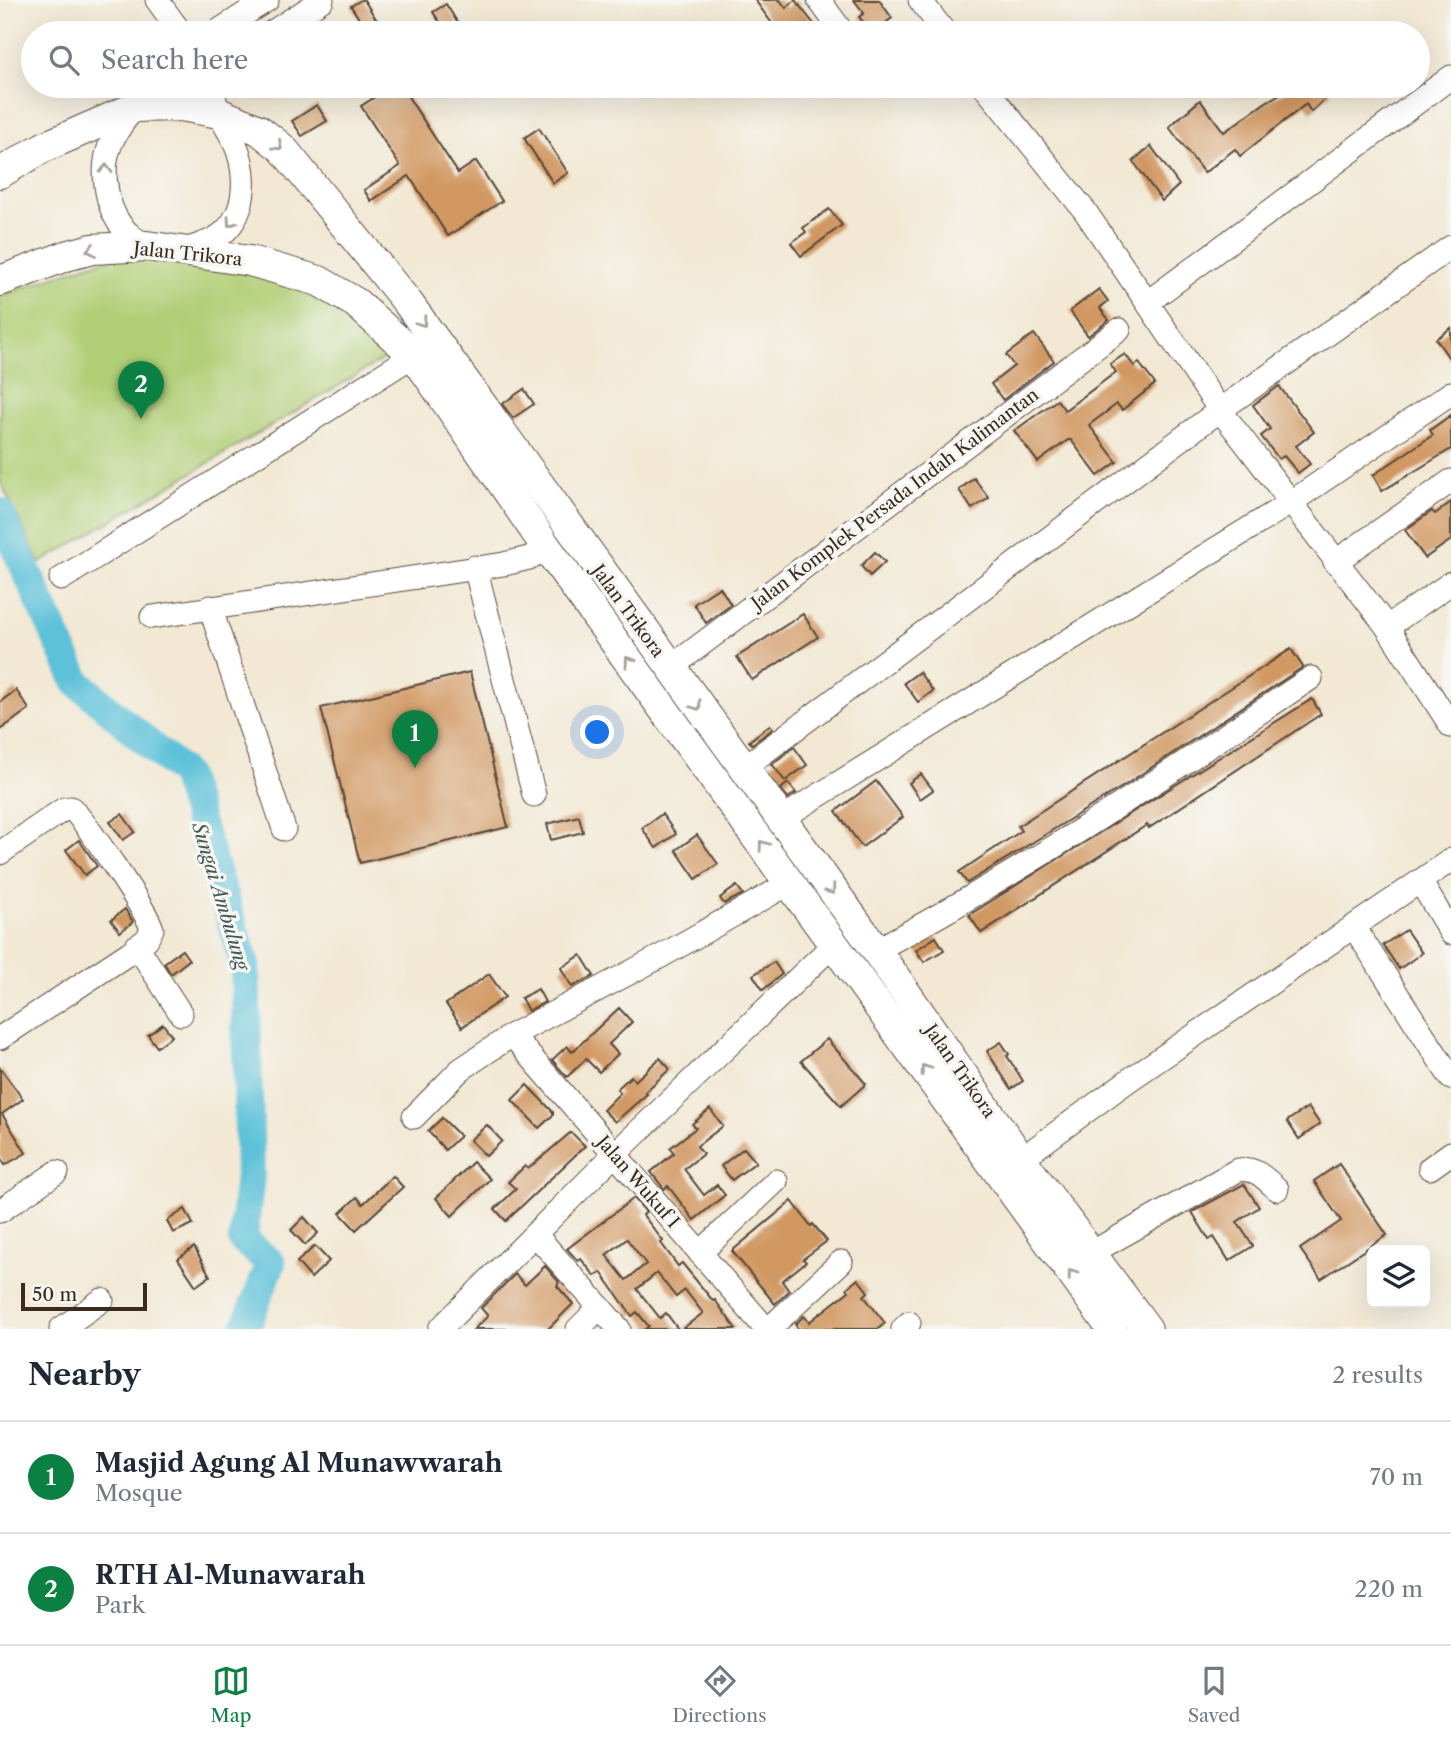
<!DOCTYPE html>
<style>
:root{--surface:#fff;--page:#f6f6f7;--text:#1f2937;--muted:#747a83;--line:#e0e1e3;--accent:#0b8043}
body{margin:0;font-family:"Libre Caslon Text",serif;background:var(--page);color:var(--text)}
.controls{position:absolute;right:21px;bottom:21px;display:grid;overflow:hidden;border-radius:10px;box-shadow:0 7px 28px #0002}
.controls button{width:63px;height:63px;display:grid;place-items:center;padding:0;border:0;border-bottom:2px solid var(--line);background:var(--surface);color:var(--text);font:35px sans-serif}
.scale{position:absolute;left:21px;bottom:18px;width:126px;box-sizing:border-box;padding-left:7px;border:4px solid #3b2a1e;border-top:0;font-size:19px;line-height:24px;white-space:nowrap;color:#3b2a1e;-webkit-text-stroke:5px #f6f6f2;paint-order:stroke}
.you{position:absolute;left:598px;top:733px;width:24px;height:24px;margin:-18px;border:5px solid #fff;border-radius:50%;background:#1a73e8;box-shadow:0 0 0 10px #1a73e833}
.badge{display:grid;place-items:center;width:46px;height:46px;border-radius:50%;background:var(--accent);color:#fff;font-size:23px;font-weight:700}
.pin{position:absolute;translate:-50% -58px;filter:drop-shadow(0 2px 4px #0008)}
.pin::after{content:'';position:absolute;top:37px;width:24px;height:21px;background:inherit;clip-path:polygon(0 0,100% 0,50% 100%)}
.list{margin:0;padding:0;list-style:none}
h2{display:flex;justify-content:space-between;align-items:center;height:91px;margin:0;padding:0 28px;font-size:30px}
h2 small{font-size:23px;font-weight:400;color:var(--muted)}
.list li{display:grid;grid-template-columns:46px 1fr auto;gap:21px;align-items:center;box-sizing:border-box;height:112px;padding:0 28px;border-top:2px solid var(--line)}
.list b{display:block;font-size:26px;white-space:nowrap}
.list p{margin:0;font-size:23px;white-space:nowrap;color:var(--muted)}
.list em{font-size:23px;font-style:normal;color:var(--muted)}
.icon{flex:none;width:38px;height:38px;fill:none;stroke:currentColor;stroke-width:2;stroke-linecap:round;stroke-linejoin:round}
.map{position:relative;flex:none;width:1451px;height:1329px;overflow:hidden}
.search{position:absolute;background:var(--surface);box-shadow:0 7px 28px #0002;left:21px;right:21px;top:21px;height:77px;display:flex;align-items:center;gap:18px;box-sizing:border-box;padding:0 24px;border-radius:38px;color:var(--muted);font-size:26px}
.sheet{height:315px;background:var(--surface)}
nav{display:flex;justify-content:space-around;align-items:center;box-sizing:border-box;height:98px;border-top:2px solid var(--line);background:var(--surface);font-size:19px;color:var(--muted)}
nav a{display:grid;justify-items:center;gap:4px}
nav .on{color:var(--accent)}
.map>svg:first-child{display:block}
.green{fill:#b0ce75;stroke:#767c4a;stroke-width:2}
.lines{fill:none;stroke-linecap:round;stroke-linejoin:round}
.river{stroke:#5cc1d9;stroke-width:30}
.building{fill:#d19862;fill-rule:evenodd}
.minor-casing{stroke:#564639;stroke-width:25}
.major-casing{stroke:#564639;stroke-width:32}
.minor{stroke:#fff;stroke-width:23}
.major{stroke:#fff;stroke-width:30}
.oneway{stroke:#a79f9a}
.labels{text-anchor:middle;stroke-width:7;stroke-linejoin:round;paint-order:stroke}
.street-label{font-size:18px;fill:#3b2a1e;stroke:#f6f6f2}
.water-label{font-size:19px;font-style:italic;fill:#455756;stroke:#f6f6f2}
</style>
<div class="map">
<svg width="1451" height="1329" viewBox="0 0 1451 1329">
<rect width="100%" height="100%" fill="#f6f6f2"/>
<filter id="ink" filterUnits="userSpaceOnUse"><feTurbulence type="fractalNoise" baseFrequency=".0143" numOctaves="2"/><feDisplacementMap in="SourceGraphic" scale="14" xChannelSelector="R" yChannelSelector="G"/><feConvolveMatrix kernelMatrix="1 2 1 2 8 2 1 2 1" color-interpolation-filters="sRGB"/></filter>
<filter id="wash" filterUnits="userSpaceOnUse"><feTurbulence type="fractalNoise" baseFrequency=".00686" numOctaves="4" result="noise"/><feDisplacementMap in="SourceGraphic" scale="28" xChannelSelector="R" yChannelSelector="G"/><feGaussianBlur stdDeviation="1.57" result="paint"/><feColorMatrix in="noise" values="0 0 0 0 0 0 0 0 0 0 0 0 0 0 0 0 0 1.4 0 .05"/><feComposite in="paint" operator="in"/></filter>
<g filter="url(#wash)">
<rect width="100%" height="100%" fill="#f2e8d3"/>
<!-- green -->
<path class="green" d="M 135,252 L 289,281 L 332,302 L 365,327 L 387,357 L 40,563 L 0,481 L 0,296 L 87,265 Z"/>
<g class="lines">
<!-- river -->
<path class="river" d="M 0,513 L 77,682 L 184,774 L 245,964 L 250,1175 L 243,1240 L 271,1263 L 245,1329"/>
</g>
<g id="blocks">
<!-- building -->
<g class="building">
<path d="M 361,0 L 364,0 L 385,33 L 368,33 L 351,6 Z"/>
<path d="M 755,0 L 780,0 L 786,8 L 795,0 L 821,33 L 779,33 Z"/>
<path d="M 854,0 L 879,0 L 892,18 L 872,33 L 859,17 L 864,13 Z"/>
<path d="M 446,4 L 459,25 L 447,33 L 433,12 Z"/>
<path d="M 392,86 L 401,86 L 458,173 L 476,161 L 502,201 L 448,236 L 409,176 L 371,201 L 364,190 L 400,166 L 361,106 Z"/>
<path d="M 1294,86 L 1326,86 L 1331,93 L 1311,112 L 1306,104 L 1240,156 L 1235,149 L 1204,173 L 1169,127 L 1200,100 L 1224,132 L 1266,102 Z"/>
<path d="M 317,105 L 327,121 L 302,136 L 292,121 Z"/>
<path d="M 539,128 L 568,173 L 553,183 L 524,138 Z"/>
<path d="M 1151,146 L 1179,185 L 1162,201 L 1133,161 Z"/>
<path d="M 829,209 L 842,225 L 801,256 L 791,243 L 806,232 L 803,228 Z"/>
<path d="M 1099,289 L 1108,301 L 1100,308 L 1109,320 L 1088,336 L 1070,311 Z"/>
<path d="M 1451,328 L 1451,361 L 1436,339 Z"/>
<path d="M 1034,334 L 1054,361 L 1003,400 L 991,384 L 1014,366 L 1006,355 Z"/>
<path d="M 1125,354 L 1134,366 L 1139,363 L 1155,384 L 1122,410 L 1117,404 L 1089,425 L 1117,462 L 1098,476 L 1071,440 L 1068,440 L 1038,462 L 1014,431 L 1057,400 L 1065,410 L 1116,372 L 1110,364 Z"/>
<path d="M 1279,386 L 1314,432 L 1296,446 L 1310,464 L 1298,473 L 1284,456 L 1279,459 L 1261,436 L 1270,429 L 1253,405 Z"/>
<path d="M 524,389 L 534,404 L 513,418 L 502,404 Z"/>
<path d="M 1451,415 L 1451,449 L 1382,491 L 1373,475 L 1433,435 L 1430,430 Z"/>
<path d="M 974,478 L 989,498 L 972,509 L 959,490 Z"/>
<path d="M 1451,502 L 1451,540 L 1425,558 L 1405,530 L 1432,511 L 1435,514 Z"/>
<path d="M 875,552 L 885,562 L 870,576 L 861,566 Z"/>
<path d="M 720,587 L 731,605 L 706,623 L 694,604 Z"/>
<path d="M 803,614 L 818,637 L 752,680 L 737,657 Z"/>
<path d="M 1291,649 L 1303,667 L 1122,787 L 967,883 L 959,872 L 1021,831 L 1018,826 Z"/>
<path d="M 470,672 L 508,827 L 360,863 L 321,708 Z"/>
<path d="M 919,672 L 933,691 L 918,702 L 904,683 Z"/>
<path d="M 16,690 L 29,709 L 0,730 L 0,702 Z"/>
<path d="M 1312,699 L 1321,714 L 1149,828 L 1147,825 L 981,933 L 969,915 Z"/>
<path d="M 770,725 L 773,729 L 752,744 L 749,741 Z"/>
<path d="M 794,747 L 807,765 L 785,781 L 772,764 Z"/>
<path d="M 921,774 L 933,790 L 920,799 L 909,783 Z"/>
<path d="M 876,781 L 903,817 L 862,847 L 836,811 Z"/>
<path d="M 788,783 L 796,793 L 788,798 L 781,789 Z"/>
<path d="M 122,814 L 135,832 L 123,840 L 110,822 Z"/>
<path d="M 662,814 L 676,834 L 656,848 L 642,828 Z"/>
<path d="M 579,816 L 583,832 L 551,840 L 547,824 Z"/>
<path d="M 697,835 L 718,864 L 696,879 L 676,850 Z"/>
<path d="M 79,840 L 97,866 L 85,875 L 66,850 Z"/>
<path d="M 737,886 L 743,894 L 724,904 L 720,898 Z"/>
<path d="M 125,909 L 133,922 L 120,932 L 111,920 Z"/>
<path d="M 1406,930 L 1422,953 L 1399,969 L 1383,945 Z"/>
<path d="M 936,937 L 944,950 L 924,962 L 916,950 Z"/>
<path d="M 182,950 L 189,960 L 171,974 L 164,963 Z"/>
<path d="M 581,955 L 594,976 L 572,987 L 561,968 Z"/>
<path d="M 774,962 L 782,974 L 763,990 L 753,975 Z"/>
<path d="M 489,974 L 505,997 L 462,1027 L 446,1004 Z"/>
<path d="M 538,989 L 545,1002 L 528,1011 L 521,998 Z"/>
<path d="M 619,1008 L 632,1022 L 609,1044 L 618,1054 L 599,1072 L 586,1059 L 567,1077 L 552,1060 L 567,1046 L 572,1052 Z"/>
<path d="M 163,1024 L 172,1036 L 157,1047 L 148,1035 Z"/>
<path d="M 827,1039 L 866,1084 L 841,1106 L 801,1061 Z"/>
<path d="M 1001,1042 L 1009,1054 L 1007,1056 L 1023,1081 L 1011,1089 L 987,1051 Z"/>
<path d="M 660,1058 L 670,1069 L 645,1092 L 647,1094 L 615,1122 L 603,1110 L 620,1093 L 617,1089 L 631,1076 L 635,1081 Z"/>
<path d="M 0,1068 L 23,1099 L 2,1114 L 26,1153 L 5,1165 L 0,1157 Z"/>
<path d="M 527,1085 L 553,1112 L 553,1115 L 539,1128 L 512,1100 Z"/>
<path d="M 1308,1107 L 1320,1124 L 1299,1139 L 1287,1121 Z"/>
<path d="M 710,1109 L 723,1126 L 697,1146 L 703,1154 L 684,1169 L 704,1195 L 717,1185 L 725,1195 L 694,1220 L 668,1186 L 664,1189 L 651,1172 L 674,1153 L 670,1148 L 696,1128 L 692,1124 Z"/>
<path d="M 442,1118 L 460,1136 L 445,1150 L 428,1131 Z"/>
<path d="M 487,1125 L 502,1141 L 486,1156 L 470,1140 Z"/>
<path d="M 570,1133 L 573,1134 L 585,1146 L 506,1221 L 495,1209 L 516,1189 L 508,1182 L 525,1166 L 528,1169 Z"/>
<path d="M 744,1148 L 756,1162 L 732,1180 L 721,1166 Z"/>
<path d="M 473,1162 L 490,1179 L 452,1216 L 436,1198 Z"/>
<path d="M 1339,1164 L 1387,1235 L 1321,1279 L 1300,1249 L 1341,1221 L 1314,1181 Z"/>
<path d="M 393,1176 L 403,1187 L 356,1230 L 340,1213 L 357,1197 L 363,1204 Z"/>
<path d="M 1244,1184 L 1259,1207 L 1237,1222 L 1253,1246 L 1229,1261 L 1214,1237 L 1209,1240 L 1192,1212 Z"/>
<path d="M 634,1198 L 646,1212 L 643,1215 L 663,1241 L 661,1243 L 678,1266 L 682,1263 L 713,1301 L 715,1300 L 736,1329 L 682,1329 L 703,1313 L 685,1290 L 676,1297 L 657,1273 L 637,1289 L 660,1318 L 666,1313 L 678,1329 L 645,1329 L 649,1326 L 646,1323 L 637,1312 L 632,1316 L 601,1272 L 595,1276 L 581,1259 L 578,1261 L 567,1249 ZM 627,1239 L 646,1264 L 626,1280 L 606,1255 Z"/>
<path d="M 792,1201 L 811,1226 L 813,1224 L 827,1241 L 803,1259 L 806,1262 L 782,1281 L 789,1291 L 775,1304 L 732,1251 Z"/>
<path d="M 185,1209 L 193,1224 L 173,1233 L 167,1221 Z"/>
<path d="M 304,1217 L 318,1233 L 305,1245 L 291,1230 Z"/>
<path d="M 315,1246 L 329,1261 L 311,1278 L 297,1262 Z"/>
<path d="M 194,1247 L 210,1276 L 196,1286 L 178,1259 Z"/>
<path d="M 545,1266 L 559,1282 L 557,1286 L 573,1304 L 548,1329 L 474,1329 L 488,1316 L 481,1308 L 515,1274 L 525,1285 Z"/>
<path d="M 858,1279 L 868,1292 L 864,1296 L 885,1323 L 878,1329 L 798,1329 L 795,1324 L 804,1316 L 809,1322 L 849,1291 L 847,1288 Z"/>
</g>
</g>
</g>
<g filter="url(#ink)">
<use href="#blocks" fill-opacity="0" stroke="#564639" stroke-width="2"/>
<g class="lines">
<!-- minor casing -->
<g class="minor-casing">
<g id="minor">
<path d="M 157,0 L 181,33"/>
<path d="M 819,0 L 843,33"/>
<path d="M 920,0 L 945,33"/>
<path d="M 215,33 L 267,0"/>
<path d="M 271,33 L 322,0"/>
<path d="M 984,86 L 1085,211 L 1220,410 L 1387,627 L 1451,726"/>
<path d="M 147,246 C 141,242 134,239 129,234 C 106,214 99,170 111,143 C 121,121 138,104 153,86"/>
<path d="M 184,250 C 197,246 213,242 223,233 C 249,211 247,169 234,141 C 226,125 209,103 216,86"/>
<path d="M 1148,302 L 1451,77"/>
<path d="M 1335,562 L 1451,481"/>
<path d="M 475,567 L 534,795"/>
<path d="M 61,579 L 414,355"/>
<path d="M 210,607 L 284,829"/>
<path d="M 152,617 L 504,564 L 529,558 L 547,548"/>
<path d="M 1387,627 L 1451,583"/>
<path d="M 670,668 L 1119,330"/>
<path d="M 742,769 L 1220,410 L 1451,247"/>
<path d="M 779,820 L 1290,503 L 1451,393"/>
<path d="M 0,853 L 64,809 L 71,808 C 83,818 149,914 152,929 L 147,939 L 129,953 L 0,1038"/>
<path d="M 1420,881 L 1451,933"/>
<path d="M 1354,927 L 1451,1078"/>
<path d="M 137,946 L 181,1014"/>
<path d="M 876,950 C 1027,870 1169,773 1311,678"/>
<path d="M 512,1035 L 766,1329"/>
<path d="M 414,1117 L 460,1070 L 512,1035 L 665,954 L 790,883"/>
<path d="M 1021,1159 L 1129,1080 L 1451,860"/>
<path d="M 1430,1168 L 1451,1153"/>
<path d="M 0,1211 L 57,1172"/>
<path d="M 535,1234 L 619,1329"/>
<path d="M 700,1253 L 776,1181"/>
<path d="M 1091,1253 L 1238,1170 C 1256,1167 1264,1178 1277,1189"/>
<path d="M 61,1329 L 102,1300"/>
<path d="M 440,1329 L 614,1155 L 834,944"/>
<path d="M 578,1329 L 600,1307"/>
<path d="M 769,1329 L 841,1262"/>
<path d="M 903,1329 L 909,1323"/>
</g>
</g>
<!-- major casing -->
<g class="major-casing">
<g id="major">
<path d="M 0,173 L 44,147 L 136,107 L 181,106 L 219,113 L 259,130 L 283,149 L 408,303 L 876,950 L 1021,1159 L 1147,1329"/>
<path d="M 0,281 L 66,256 L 92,249 L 147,246 L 250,261 L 319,281 L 356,303 L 414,355 L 547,548 L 1112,1329"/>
</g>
</g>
<!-- minor -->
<use href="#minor" class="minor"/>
<!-- major -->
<use href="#major" class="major"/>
</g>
<!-- one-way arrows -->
<defs><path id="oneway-chevron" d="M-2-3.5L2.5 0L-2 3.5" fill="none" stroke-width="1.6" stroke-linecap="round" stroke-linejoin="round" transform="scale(1.75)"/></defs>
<g class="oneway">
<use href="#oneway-chevron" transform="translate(278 146) rotate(42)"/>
<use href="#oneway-chevron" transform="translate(106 169) rotate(-89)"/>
<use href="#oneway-chevron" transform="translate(231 222) rotate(125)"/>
<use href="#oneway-chevron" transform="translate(91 250) rotate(171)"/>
<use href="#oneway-chevron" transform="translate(422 322) rotate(54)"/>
<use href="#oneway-chevron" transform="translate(629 661) rotate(-126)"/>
<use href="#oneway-chevron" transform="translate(697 706) rotate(54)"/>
<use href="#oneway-chevron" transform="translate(763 845) rotate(-126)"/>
<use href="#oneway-chevron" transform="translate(831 890) rotate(54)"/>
<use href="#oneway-chevron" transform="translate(925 1069) rotate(-126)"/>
<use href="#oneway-chevron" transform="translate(1072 1274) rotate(-126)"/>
</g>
</g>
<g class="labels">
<!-- street labels -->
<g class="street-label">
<text transform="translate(188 254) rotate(6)" y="6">Jalan Trikora</text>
<text transform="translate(895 499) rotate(-37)" y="6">Jalan Komplek Persada Indah Kalimantan</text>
<text transform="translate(628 611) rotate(54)" y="6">Jalan Trikora</text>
<text transform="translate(960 1071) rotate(55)" y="6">Jalan Trikora</text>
<text transform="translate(638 1182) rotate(49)" y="6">Jalan Wukuf I</text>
</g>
<!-- water labels -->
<g class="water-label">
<text transform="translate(221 896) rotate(73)" y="7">Sungai Ambulung</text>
</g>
</g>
</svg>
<div class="controls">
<button><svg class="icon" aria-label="layers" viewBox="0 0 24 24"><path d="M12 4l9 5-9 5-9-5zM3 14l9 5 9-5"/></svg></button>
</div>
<div class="scale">50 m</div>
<div class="you"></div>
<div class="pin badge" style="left:415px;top:768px">1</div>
<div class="pin badge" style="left:141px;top:419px">2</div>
<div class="search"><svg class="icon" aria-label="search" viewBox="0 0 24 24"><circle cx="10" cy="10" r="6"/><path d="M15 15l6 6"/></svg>Search here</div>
</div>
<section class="sheet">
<h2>Nearby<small>2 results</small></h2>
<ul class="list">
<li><span class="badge">1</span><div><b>Masjid Agung Al Munawwarah</b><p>Mosque</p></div><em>70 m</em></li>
<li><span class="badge">2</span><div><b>RTH Al-Munawarah</b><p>Park</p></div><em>220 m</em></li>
</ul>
</section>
<nav>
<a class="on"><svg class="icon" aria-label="map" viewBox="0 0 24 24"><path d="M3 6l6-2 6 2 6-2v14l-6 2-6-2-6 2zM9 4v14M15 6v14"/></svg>Map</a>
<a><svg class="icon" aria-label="directions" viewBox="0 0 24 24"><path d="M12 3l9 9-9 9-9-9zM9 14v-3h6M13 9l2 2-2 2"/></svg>Directions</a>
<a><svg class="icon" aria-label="saved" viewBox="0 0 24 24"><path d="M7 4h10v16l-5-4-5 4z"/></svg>Saved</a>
</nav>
